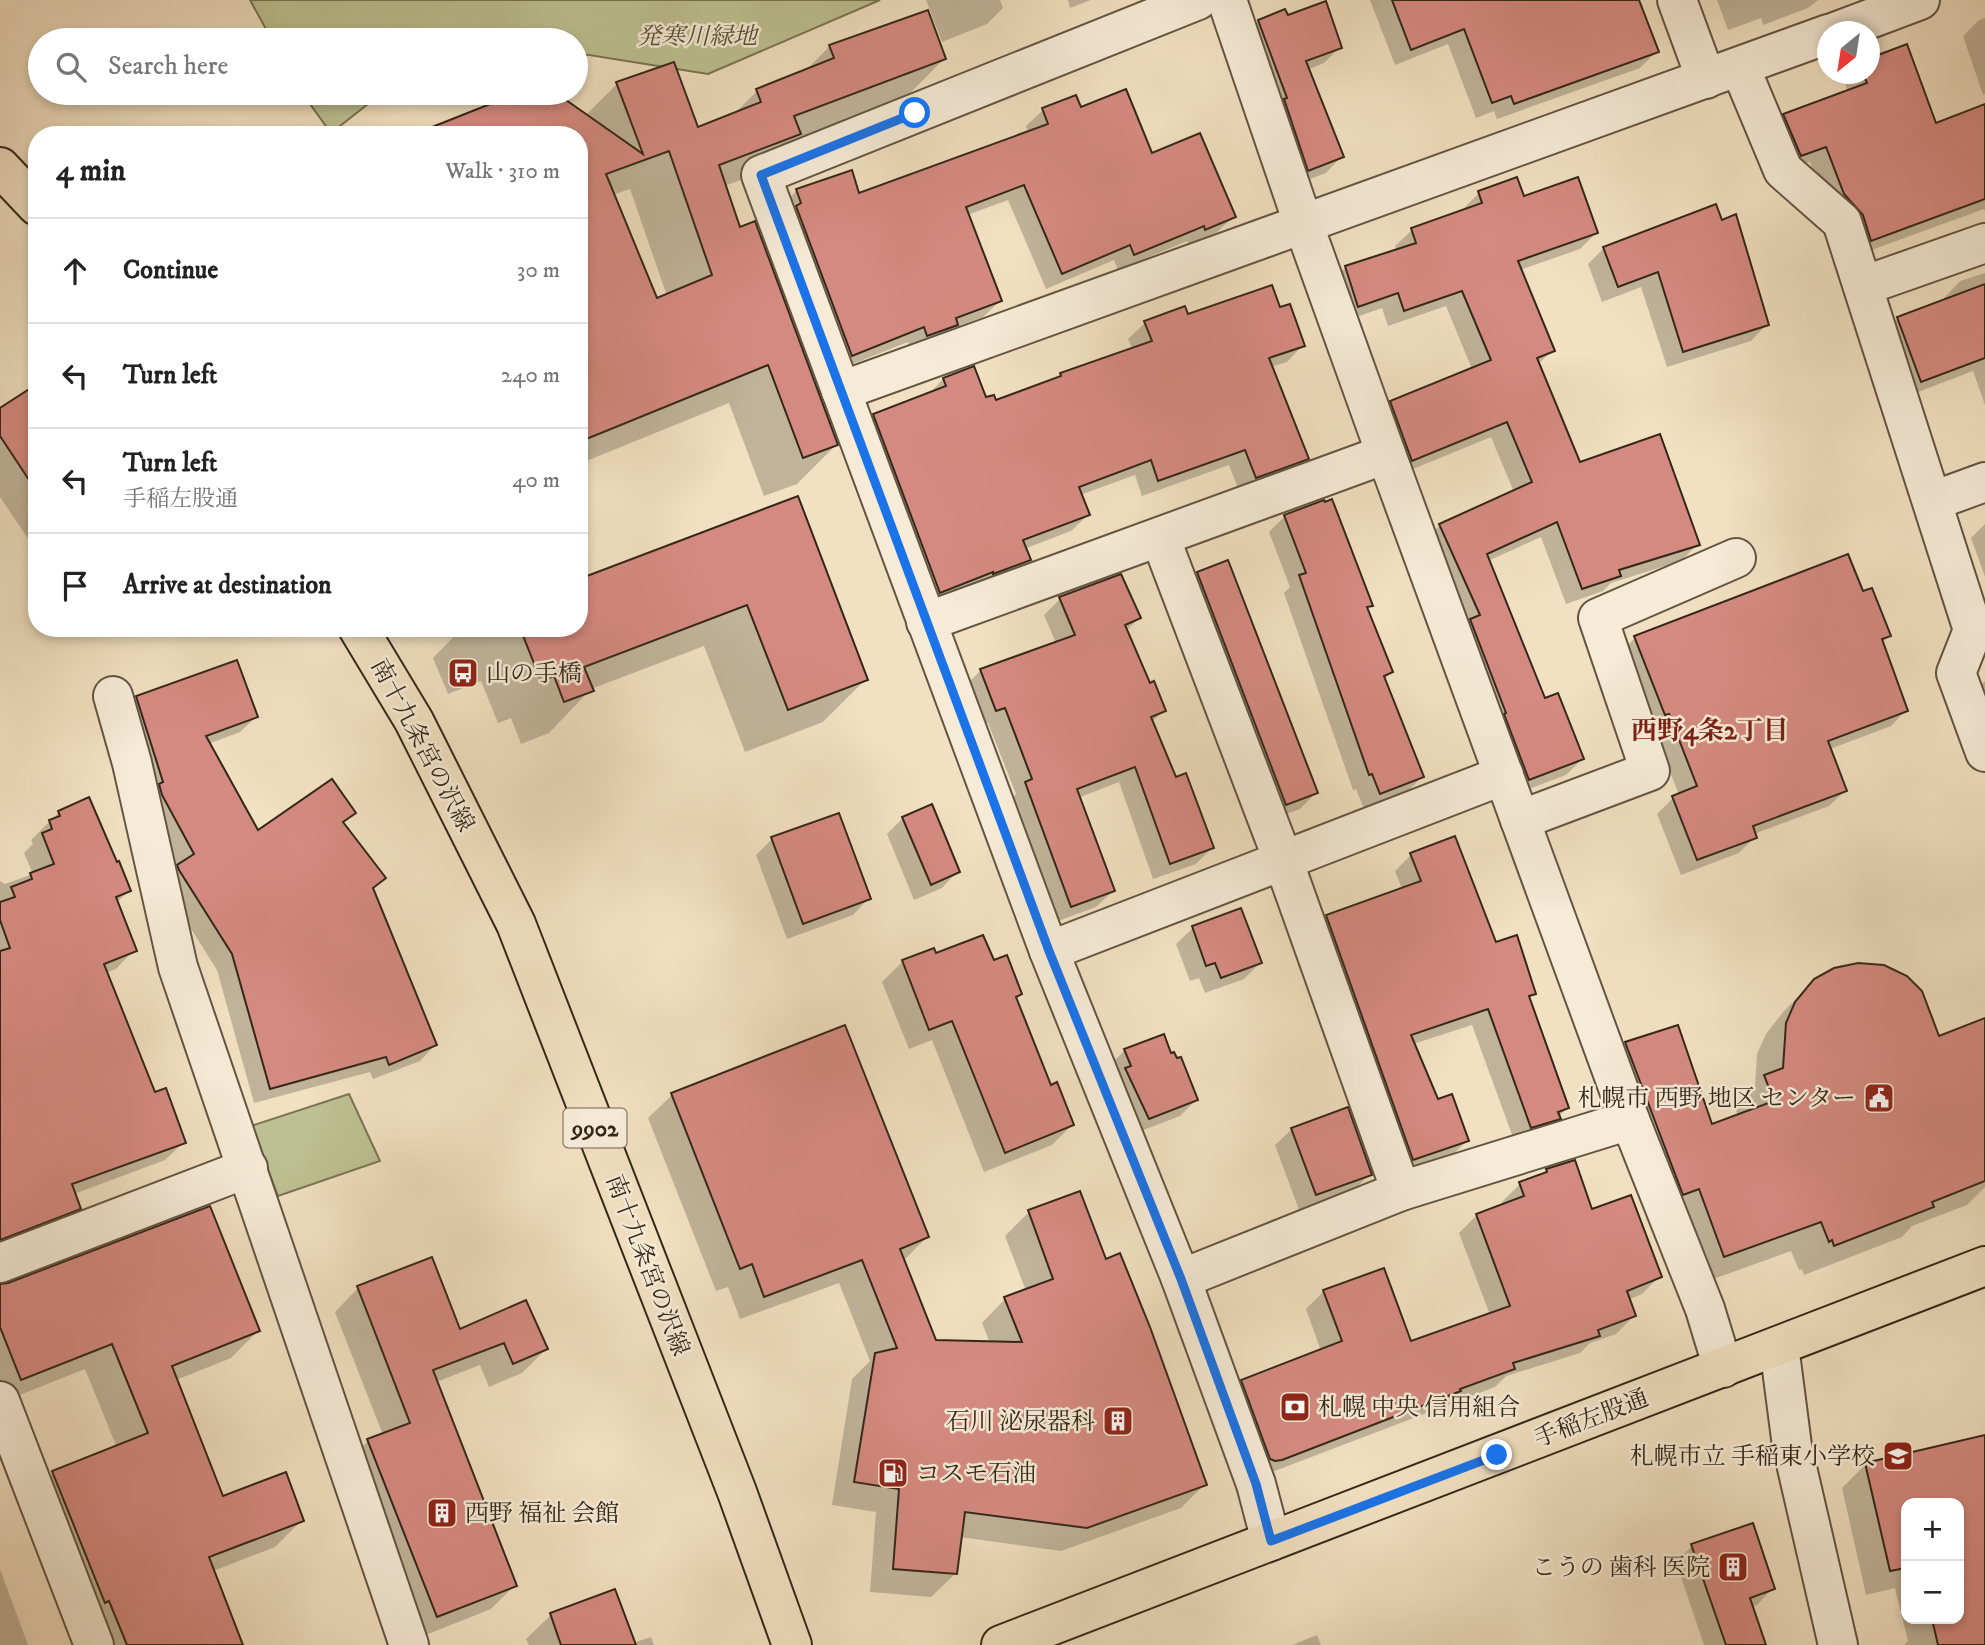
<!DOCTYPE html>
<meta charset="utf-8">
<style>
:root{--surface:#fff;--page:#f2f2f2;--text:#222;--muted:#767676;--line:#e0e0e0}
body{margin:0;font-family:"IM FELL DW Pica","Noto Serif JP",serif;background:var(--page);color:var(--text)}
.controls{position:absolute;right:21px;bottom:21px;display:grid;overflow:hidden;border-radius:14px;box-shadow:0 4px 10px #0003}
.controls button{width:63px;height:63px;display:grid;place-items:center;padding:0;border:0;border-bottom:2px solid var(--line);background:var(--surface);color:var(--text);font:35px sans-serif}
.compass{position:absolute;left:1817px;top:21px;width:63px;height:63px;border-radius:50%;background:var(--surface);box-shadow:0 4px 10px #0003;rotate:210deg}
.stop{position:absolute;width:21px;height:21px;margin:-16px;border:5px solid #1a73e8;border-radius:50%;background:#fff}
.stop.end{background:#1a73e8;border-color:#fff;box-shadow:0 2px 7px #0008}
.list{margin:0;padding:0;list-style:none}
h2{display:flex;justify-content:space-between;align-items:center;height:91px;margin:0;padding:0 28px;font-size:30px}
h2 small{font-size:23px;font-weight:400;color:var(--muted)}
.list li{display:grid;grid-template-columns:46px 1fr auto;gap:21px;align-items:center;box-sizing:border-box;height:105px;padding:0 28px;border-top:2px solid var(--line)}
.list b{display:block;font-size:26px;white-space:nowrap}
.list p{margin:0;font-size:23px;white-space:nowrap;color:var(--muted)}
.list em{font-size:23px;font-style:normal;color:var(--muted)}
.icon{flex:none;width:38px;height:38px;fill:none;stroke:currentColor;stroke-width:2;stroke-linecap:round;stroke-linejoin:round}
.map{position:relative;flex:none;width:1985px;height:1645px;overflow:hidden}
.search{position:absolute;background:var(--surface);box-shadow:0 4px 10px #0003;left:28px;top:28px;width:560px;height:77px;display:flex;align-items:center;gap:18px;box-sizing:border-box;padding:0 24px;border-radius:38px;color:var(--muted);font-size:26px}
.panel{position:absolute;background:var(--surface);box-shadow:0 4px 10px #0003;left:28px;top:126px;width:560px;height:511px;border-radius:28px}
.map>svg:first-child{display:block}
.green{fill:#bdc191;stroke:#787454;stroke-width:2}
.shadow{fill:#0003;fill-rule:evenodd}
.building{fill:#d58a81;stroke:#342718;stroke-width:2;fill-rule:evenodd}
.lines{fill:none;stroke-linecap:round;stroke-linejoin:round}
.minor-casing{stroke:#635542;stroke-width:42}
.major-casing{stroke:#342718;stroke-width:42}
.minor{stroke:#f6ebd7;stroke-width:38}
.major{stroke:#f1e0c1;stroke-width:38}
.route{stroke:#1a73e8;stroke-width:9}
.labels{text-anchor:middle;stroke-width:5;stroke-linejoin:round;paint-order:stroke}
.shield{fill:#f6ebd7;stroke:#6e6251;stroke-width:2}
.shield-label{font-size:23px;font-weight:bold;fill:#342718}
.park-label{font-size:24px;font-style:italic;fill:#564e36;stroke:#f6ebd7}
.poi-label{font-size:24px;fill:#342718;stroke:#f6ebd7;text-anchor:start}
.street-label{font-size:24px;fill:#342718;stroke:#f6ebd7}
.neighbourhood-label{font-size:26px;font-weight:bold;fill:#7a1f14;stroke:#f6ebd7}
</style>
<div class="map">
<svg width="1985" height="1645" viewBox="0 0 1985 1645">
<rect width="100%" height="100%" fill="#f1e0c1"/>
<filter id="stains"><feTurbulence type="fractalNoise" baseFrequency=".00286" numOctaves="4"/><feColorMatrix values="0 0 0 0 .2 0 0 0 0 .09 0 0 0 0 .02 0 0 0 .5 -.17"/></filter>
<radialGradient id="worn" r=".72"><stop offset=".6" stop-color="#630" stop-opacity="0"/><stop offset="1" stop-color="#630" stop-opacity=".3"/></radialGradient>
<!-- green -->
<g class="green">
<path d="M 250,0 L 880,0 L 708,74 L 576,53 L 576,40 L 498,40 L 456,33 L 448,40 L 272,40 Z"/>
<path d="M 302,93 L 382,93 L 331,133 Z"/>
<path d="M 349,1094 L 380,1161 L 278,1196 L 251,1126 Z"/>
</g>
<!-- shadow -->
<g class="shadow">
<path d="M 926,0 L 1000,0 L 1003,8 L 987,24 L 942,42 Z"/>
<path d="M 1068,0 L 1091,0 L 1070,8 Z"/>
<path d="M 1370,0 L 1612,0 L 1656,52 L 1640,68 L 1497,119 L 1494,111 L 1476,118 L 1448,44 L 1395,65 Z"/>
<path d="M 1717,0 L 1818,0 L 1808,8 L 1763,25 L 1761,18 L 1728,30 Z"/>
<path d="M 1287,17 L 1340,47 L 1324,63 L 1307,70 L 1342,156 L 1326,173 L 1292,186 L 1243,37 L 1259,21 Z"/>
<path d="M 1985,18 L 1985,94 L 1983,95 L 1963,36 L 1979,20 Z"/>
<path d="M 830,46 L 944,59 L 905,98 L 793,140 L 760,173 L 724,186 L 739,229 L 836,445 L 797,484 L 764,496 L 729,403 L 579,464 L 579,135 L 417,135 L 523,93 L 553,93 L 585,116 L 617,84 L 697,129 L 733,115 L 757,91 L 804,72 ZM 630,189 L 667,296 L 656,300 L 612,195 Z"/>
<path d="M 1906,47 L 1935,125 L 1985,106 L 1985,211 L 1984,209 L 1855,256 L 1828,211 L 1810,162 L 1791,169 L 1768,132 L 1784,116 L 1848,92 L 1844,80 L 1850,74 L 1870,74 L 1870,60 Z"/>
<path d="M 1075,97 L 1080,109 L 1151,156 L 1234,216 L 1217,232 L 1189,245 L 1187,241 L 1118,270 L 1114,260 L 1046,289 L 1008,200 L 967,215 L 1000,301 L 983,317 L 953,328 L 940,341 L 911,352 L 908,342 L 835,371 L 781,207 L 797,190 L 858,195 L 1029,133 L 1026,126 L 1043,110 Z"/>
<path d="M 1479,193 L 1523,199 L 1596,233 L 1580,249 L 1520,270 L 1553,350 L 1538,364 L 1579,464 L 1698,544 L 1681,561 L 1611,583 L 1603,591 L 1566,604 L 1541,537 L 1488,561 L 1544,700 L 1582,759 L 1566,775 L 1513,795 L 1424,542 L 1440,525 L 1514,492 L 1491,437 L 1396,476 L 1375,418 L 1391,402 L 1472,369 L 1446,306 L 1388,326 L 1382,308 L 1342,322 L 1329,284 L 1345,268 L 1397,251 L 1395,246 L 1412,230 L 1464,211 L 1463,209 Z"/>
<path d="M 1721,222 L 1767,324 L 1751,341 L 1667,367 L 1641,287 L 1602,302 L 1588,264 L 1604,248 Z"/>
<path d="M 1985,273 L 1985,405 L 1973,371 L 1905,397 L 1882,334 L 1898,318 L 1945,301 L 1944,298 L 1960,281 Z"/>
<path d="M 1184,308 L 1187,316 L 1279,310 L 1303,345 L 1287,362 L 1271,367 L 1306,459 L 1290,475 L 1240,493 L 1229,465 L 1142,496 L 1135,475 L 1080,495 L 1088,515 L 1071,531 L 1024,549 L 1029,560 L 1012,576 L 924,608 L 858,431 L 874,415 L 928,395 L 943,379 L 995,402 L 1057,379 L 1061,375 L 1133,350 L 1128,339 L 1145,323 Z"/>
<path d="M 37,386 L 37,552 L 0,497 L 0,410 Z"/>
<path d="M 797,499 L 866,679 L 823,722 L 745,752 L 704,646 L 591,689 L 549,733 L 521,744 L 511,718 L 498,723 L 481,681 L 448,694 L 433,658 L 462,628 L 579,628 Z"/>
<path d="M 1285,516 L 1371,605 L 1366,609 L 1391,672 L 1384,680 L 1422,777 L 1406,793 L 1364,809 L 1356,789 L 1353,790 L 1284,593 L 1290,587 L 1269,532 Z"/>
<path d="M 1985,524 L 1985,577 L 1971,538 Z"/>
<path d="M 1198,574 L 1316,793 L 1300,809 L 1269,821 L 1182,590 Z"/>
<path d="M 1862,594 L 1889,636 L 1882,643 L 1906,710 L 1891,726 L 1830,749 L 1845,791 L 1829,806 L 1754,834 L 1755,837 L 1739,853 L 1681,875 L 1657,814 L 1673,798 L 1679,795 L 1653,728 L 1619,654 L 1635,638 Z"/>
<path d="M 1060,599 L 1139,618 L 1126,631 L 1149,685 L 1164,710 L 1151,723 L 1175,779 L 1212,848 L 1196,864 L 1153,879 L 1119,782 L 1078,798 L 1113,891 L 1096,907 L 1055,922 L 1010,800 L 1016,794 L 988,723 L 980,726 L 965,686 L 981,670 L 1056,643 L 1044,615 Z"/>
<path d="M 1985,681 L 1985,736 L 1970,696 Z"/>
<path d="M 137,698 L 256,717 L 240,732 L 208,744 L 257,832 L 354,813 L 342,824 L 384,877 L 372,889 L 435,1045 L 420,1061 L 373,1079 L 370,1072 L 254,1103 L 217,970 L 164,886 L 163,882 L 178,867 L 147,811 L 121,713 Z"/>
<path d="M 59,812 L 129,891 L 116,903 L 134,950 L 116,969 L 105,973 L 154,1095 L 184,1142 L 165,1160 L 74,1194 L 79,1208 L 61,1226 L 0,1250 L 3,1232 L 0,1233 L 0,881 L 5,884 L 33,874 L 24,853 L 33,844 L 31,840 Z"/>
<path d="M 903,818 L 958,871 L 942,888 L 914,900 L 887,834 Z"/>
<path d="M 772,839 L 869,898 L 853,915 L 787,939 L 756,855 Z"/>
<path d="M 1411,855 L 1495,944 L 1534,993 L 1528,1000 L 1567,1108 L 1542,1134 L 1515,1143 L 1472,1025 L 1413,1044 L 1437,1101 L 1467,1141 L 1450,1157 L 1397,1175 L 1311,933 L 1327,916 L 1402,889 L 1395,871 Z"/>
<path d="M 1193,928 L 1260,963 L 1244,979 L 1205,993 L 1199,978 L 1190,981 L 1176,944 Z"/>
<path d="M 935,955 L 993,963 L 1020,994 L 1015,999 L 1050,1087 L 1072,1125 L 1052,1145 L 984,1172 L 932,1040 L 909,1049 L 882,982 L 903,961 Z"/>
<path d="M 1815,980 L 1938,1039 L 1985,1020 L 1985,1187 L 1967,1205 L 1912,1226 L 1902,1237 L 1804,1275 L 1802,1269 L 1799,1270 L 1791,1251 L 1694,1286 L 1596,1073 L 1626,1044 L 1711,1126 L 1738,1116 L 1735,1107 L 1755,1087 L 1757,1054 L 1766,1034 L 1784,1011 Z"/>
<path d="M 1125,1050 L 1170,1055 L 1196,1100 L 1180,1116 L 1133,1134 L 1109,1066 Z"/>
<path d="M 672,1095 L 927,1237 L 903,1261 L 935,1342 L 990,1343 L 982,1323 L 1005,1299 L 1026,1291 L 1005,1236 L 1029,1212 L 1079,1194 L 1105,1261 L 1205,1484 L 1181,1508 L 1061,1551 L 960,1537 L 955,1574 L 931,1597 L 870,1592 L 876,1512 L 832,1505 L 852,1379 L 870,1361 L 839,1283 L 740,1319 L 728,1287 L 716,1291 L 648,1118 Z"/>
<path d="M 1292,1129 L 1370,1174 L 1354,1190 L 1299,1210 L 1275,1145 Z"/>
<path d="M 1574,1162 L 1591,1211 L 1660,1276 L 1642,1294 L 1628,1300 L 1634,1316 L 1616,1334 L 1590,1343 L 1580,1353 L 1506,1376 L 1495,1387 L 1256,1478 L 1224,1399 L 1242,1381 L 1321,1351 L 1306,1309 L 1324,1291 L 1410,1343 L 1490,1315 L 1459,1233 L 1477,1215 L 1504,1206 L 1502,1202 L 1520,1184 L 1541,1176 L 1546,1171 Z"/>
<path d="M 0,1286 L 258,1331 L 231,1358 L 176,1380 L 222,1498 L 302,1520 L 275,1547 L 213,1571 L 242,1645 L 89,1645 L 27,1499 L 53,1473 L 117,1448 L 85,1369 L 0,1403 Z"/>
<path d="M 358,1288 L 459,1331 L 546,1349 L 522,1373 L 489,1387 L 480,1365 L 436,1382 L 515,1585 L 491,1609 L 413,1640 L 344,1465 L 368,1441 L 383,1435 L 335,1312 Z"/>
<path d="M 1985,1437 L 1985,1645 L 1904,1645 L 1908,1641 L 1895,1588 L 1866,1595 L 1842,1488 L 1866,1464 ZM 1906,1503 L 1959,1503 L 1959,1619 L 1906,1619 Z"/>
<path d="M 1692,1546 L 1773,1588 L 1757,1605 L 1751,1607 L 1764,1645 L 1704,1645 L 1676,1562 Z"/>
<path d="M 0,1569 L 28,1645 L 0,1645 Z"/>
<path d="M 551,1615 L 633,1643 L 651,1637 L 654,1645 L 529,1645 L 526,1639 Z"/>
<path d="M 1317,1635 L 1321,1645 L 1292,1645 Z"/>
</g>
<!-- building -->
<g class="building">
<path d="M 1392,0 L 1639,0 L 1659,52 L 1514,104 L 1511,96 L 1492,103 L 1464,29 L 1411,50 Z"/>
<path d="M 1326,1 L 1342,48 L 1306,61 L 1344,157 L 1308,171 L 1284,99 L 1287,98 L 1258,20 L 1285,9 L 1288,15 Z"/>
<path d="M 928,10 L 946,59 L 794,116 L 801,134 L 719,165 L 740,227 L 755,221 L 838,445 L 803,458 L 768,365 L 579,442 L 579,135 L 417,135 L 417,133 L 518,93 L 556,93 L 643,154 L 616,82 L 674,62 L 698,127 L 761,102 L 756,89 L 834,58 L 829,45 ZM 669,151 L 712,275 L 657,298 L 606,174 Z"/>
<path d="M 1907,44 L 1936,123 L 1985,104 L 1985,199 L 1871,241 L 1863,215 L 1844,194 L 1826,147 L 1801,156 L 1783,114 L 1867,83 L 1863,74 L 1870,74 L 1870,58 Z"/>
<path d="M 1126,89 L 1152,153 L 1200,133 L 1236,217 L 1205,230 L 1204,226 L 1134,255 L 1130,245 L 1062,274 L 1024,185 L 966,207 L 1002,301 L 956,318 L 958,325 L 927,336 L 924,327 L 852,356 L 796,206 L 801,203 L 796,189 L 852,170 L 859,193 L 1048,124 L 1042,108 L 1076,95 L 1081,107 Z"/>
<path d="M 1517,177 L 1524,196 L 1578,177 L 1598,233 L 1518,261 L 1555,351 L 1537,358 L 1580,462 L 1660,434 L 1700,545 L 1619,570 L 1621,576 L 1582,589 L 1557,522 L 1487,554 L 1545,698 L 1558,693 L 1584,759 L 1529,780 L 1504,714 L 1506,713 L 1470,619 L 1480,615 L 1439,524 L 1532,482 L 1507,422 L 1412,461 L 1390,401 L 1491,360 L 1462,291 L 1404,311 L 1398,293 L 1358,307 L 1345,266 L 1416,243 L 1411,228 L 1482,203 L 1478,191 Z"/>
<path d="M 1716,204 L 1722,220 L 1736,214 L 1769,325 L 1683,352 L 1658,272 L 1618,287 L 1603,247 Z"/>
<path d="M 1985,284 L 1985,358 L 1921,382 L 1897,317 Z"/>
<path d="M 1272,285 L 1280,307 L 1290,304 L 1305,346 L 1269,358 L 1309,459 L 1256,478 L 1245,450 L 1158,481 L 1151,460 L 1079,487 L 1090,515 L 1023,540 L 1031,560 L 993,574 L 993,572 L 940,593 L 873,414 L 946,386 L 943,378 L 974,366 L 986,397 L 994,395 L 996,400 L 1061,376 L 1060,373 L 1152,341 L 1144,321 L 1185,306 L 1188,314 Z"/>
<path d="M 37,384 L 37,492 L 0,436 L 0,408 Z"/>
<path d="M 798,496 L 868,680 L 788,710 L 747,605 L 584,667 L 594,691 L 564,702 L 554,676 L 541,681 L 520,628 L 579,628 L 579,579 Z"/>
<path d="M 1332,499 L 1373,606 L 1367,607 L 1393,672 L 1384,676 L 1424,777 L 1380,794 L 1372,774 L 1369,775 L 1299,575 L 1306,573 L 1284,515 L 1324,500 L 1325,502 Z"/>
<path d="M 1848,554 L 1863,591 L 1872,588 L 1891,636 L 1882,639 L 1908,711 L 1828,741 L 1847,791 L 1753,826 L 1757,838 L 1697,860 L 1672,796 L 1697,786 L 1669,714 L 1665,715 L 1634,636 Z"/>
<path d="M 1228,560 L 1318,793 L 1286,805 L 1197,572 Z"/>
<path d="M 1121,574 L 1141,618 L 1125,625 L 1150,683 L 1154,681 L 1166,711 L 1151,717 L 1176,777 L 1186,773 L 1214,848 L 1170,864 L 1135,767 L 1077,789 L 1115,891 L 1071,907 L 1025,782 L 1032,779 L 1005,708 L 996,711 L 980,669 L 1075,635 L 1059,597 Z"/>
<path d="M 237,660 L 258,717 L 206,736 L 258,830 L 332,779 L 356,813 L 343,822 L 386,878 L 373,888 L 437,1045 L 389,1065 L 386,1057 L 270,1089 L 232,954 L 179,870 L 177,865 L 194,854 L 162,795 L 159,784 L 163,782 L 136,696 Z"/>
<path d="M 89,797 L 117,862 L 119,861 L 131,891 L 116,897 L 137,951 L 104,964 L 155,1092 L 166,1088 L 186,1143 L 72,1184 L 81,1209 L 0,1240 L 0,951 L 10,948 L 0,920 L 0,902 L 15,897 L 11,887 L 32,879 L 30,873 L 54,864 L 42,833 L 52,829 L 49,820 L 60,816 L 58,811 Z"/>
<path d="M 932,804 L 960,872 L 931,885 L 902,817 Z"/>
<path d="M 839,813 L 871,899 L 803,924 L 771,837 Z"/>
<path d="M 1455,836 L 1496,942 L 1517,935 L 1536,994 L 1529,996 L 1569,1108 L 1558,1112 L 1561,1119 L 1531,1128 L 1488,1009 L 1411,1035 L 1438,1099 L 1452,1094 L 1469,1141 L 1413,1160 L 1326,915 L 1421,881 L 1410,853 Z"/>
<path d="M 1241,908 L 1262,963 L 1221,978 L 1215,963 L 1206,966 L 1192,926 Z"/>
<path d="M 983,935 L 994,960 L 1007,955 L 1022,994 L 1016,997 L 1051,1085 L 1057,1082 L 1074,1125 L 1005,1153 L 952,1021 L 929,1030 L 902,960 L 934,948 L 936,953 Z"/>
<path d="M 1858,963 L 1884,965 L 1907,976 L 1922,991 L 1939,1036 L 1985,1018 L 1985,1181 L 1932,1202 L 1934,1207 L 1834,1246 L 1832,1240 L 1829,1242 L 1821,1222 L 1724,1257 L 1699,1189 L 1683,1195 L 1625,1042 L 1678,1025 L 1712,1124 L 1774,1101 L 1764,1075 L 1783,1068 L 1786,1023 L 1795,1002 L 1814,979 L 1834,968 Z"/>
<path d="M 845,1025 L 929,1237 L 900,1249 L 936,1340 L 1022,1342 L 1004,1297 L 1053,1279 L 1028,1210 L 1080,1191 L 1106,1259 L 1120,1253 L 1150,1327 L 1207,1485 L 1087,1528 L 965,1512 L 957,1574 L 893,1569 L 899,1489 L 854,1482 L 875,1353 L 897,1348 L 862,1260 L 764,1297 L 752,1264 L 740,1269 L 671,1093 Z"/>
<path d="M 1164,1034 L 1171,1053 L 1174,1052 L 1177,1058 L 1181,1057 L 1198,1100 L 1149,1119 L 1125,1068 L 1131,1066 L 1124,1049 Z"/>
<path d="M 1348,1107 L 1372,1175 L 1316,1195 L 1291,1128 Z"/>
<path d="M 1575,1160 L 1592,1209 L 1631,1195 L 1662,1277 L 1627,1291 L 1636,1316 L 1598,1330 L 1600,1336 L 1513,1363 L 1515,1369 L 1460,1389 L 1461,1391 L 1282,1460 L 1275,1461 L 1270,1459 L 1241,1380 L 1342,1341 L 1323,1290 L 1384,1268 L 1411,1341 L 1510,1306 L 1476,1214 L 1524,1196 L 1519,1182 L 1547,1172 L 1546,1169 Z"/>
<path d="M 210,1206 L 260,1331 L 172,1366 L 223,1496 L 286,1472 L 304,1521 L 209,1557 L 243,1645 L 127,1645 L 109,1601 L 105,1603 L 52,1471 L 148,1433 L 112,1344 L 21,1380 L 0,1327 L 0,1284 L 8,1283 Z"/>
<path d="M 432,1257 L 460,1329 L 526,1300 L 548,1349 L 513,1364 L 504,1343 L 433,1370 L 517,1586 L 437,1617 L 367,1439 L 410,1423 L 357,1286 Z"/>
<path d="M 1985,1435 L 1985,1645 L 1938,1645 L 1932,1619 L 1959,1619 L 1959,1503 L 1906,1503 L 1906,1568 L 1890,1571 L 1865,1463 Z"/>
<path d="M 1753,1523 L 1775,1589 L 1750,1598 L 1766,1645 L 1726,1645 L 1691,1544 Z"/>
<path d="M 615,1589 L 636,1645 L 561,1645 L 550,1613 Z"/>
</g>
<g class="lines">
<!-- minor casing -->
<g class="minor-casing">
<g id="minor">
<path d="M 1198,0 L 761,175 L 1049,951 L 1181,1279 L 1256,1484 L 1271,1541"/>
<path d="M 1227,0 L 1303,223 L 1386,454 L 1630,1120 L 1705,1309 L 1723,1368"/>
<path d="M 1677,0 L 1706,79"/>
<path d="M 1835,32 L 1920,0"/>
<path d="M 1740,67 L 1783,170 L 1842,222 L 1973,630 L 1956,673 L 1985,752"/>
<path d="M 1863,286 L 1985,243"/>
<path d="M 841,391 L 1828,34"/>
<path d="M 1933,501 L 1985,482"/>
<path d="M 1160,537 L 1283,860 L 1401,1191"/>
<path d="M 926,622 L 1386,454"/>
<path d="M 113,696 L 132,763 L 178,967 L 409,1645"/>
<path d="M 1520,820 L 1650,771 L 1598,618 L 1736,558"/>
<path d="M 1049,951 L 1504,775"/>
<path d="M 0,1263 L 248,1168"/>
<path d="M 1181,1279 L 1401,1191 L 1630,1120"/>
<path d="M 1779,1346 L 1792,1446 L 1838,1645"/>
<path d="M 0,1401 L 94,1645"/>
</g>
</g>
<!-- major casing -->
<g class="major-casing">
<g id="major">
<path d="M 0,167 L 37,206"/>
<path d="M 358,628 L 414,721 L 516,924 L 737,1492 L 792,1645"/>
<path d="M 1001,1645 L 1985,1266"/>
</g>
</g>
<!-- minor -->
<use href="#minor" class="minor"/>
<!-- major -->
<use href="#major" class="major"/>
</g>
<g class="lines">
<!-- route -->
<path class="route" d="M 915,113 L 761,175 L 1049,951 L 1181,1279 L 1256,1484 L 1271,1541 L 1497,1455"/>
</g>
<!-- icons -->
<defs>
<g id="bus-square" transform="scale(1.575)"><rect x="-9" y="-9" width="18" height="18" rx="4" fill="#8f2418" stroke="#f6ebd7"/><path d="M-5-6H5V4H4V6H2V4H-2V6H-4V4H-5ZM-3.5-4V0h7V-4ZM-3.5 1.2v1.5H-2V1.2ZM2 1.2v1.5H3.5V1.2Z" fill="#fff"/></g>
<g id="civic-square" transform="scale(1.575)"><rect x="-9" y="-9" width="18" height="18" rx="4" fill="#8f2418" stroke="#f6ebd7"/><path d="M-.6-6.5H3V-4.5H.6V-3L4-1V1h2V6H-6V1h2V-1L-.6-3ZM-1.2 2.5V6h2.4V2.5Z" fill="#fff"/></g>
<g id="bank-square" transform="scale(1.575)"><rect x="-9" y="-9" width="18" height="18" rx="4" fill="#8f2418" stroke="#f6ebd7"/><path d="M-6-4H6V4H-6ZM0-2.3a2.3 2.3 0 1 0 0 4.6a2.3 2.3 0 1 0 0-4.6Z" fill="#fff"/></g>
<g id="building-square" transform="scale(1.575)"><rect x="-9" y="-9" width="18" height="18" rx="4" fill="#8f2418" stroke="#f6ebd7"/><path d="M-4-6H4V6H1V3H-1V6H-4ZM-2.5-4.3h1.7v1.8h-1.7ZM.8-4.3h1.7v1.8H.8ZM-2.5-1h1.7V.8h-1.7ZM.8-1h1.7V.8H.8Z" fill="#fff"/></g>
<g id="school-square" transform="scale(1.575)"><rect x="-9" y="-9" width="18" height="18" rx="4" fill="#8f2418" stroke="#f6ebd7"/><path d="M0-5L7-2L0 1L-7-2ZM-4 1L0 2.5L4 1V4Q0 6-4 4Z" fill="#fff"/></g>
<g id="fuel-square" transform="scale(1.575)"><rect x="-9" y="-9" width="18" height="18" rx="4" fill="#8f2418" stroke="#f6ebd7"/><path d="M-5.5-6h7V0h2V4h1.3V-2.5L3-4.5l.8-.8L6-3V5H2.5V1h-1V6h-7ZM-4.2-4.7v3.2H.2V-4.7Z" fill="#fff"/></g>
</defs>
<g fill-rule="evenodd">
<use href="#bus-square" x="463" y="673"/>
<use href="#civic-square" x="1879" y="1098"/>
<use href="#bank-square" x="1295" y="1407"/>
<use href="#building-square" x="1118" y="1421"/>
<use href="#school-square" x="1898" y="1456"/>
<use href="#fuel-square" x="893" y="1473"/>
<use href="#building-square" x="442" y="1513"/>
<use href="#building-square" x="1733" y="1567"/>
</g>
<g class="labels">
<!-- shield labels -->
<rect class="shield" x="563.5" y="1108.5" width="63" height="39" rx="5"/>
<g class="shield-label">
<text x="595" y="1136">9902</text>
</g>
<!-- park labels -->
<g class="park-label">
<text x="697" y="44">発寒川緑地</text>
</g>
<!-- poi labels -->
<g class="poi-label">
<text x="486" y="681">山の手橋</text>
<text x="1856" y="1106" text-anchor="end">札幌市 西野 地区 センター</text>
<text x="1318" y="1415">札幌 中央 信用組合</text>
<text x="1095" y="1429" text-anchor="end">石川 泌尿器科</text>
<text x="1875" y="1464" text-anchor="end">札幌市立 手稲東小学校</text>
<text x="916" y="1481">コスモ石油</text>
<text x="465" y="1521">西野 福祉 会館</text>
<text x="1710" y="1575" text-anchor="end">こうの 歯科 医院</text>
</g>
<!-- street labels -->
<g class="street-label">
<text transform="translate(423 745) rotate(62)" y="8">南十九条宮の沢線</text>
<text transform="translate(648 1265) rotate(69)" y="8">南十九条宮の沢線</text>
<text transform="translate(1591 1418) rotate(-21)" y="8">手稲左股通</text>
</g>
<!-- neighbourhood labels -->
<g class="neighbourhood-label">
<text x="1710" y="739">西野4条2丁目</text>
</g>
</g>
<rect width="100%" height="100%" filter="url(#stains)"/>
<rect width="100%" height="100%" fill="url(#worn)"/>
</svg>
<div class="controls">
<button>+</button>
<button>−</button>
</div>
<svg class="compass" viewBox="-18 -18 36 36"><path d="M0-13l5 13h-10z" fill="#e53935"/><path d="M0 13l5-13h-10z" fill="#767676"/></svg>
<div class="stop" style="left:915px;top:113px"></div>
<div class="stop end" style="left:1497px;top:1455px"></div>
<div class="search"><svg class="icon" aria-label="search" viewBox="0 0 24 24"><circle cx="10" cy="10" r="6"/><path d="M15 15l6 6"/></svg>Search here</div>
<section class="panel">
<h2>4 min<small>Walk · 310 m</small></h2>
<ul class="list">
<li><svg class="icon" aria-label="ahead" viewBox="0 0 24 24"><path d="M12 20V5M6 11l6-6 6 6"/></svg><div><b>Continue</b></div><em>30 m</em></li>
<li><svg class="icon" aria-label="left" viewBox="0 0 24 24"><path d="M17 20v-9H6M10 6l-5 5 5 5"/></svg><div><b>Turn left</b></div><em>240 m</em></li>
<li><svg class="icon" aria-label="left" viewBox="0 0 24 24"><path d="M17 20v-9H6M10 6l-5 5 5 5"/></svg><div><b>Turn left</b><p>手稲左股通</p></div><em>40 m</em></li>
<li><svg class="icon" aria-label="arrive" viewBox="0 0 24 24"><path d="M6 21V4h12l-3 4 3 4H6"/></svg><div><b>Arrive at destination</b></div></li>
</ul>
</section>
</div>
